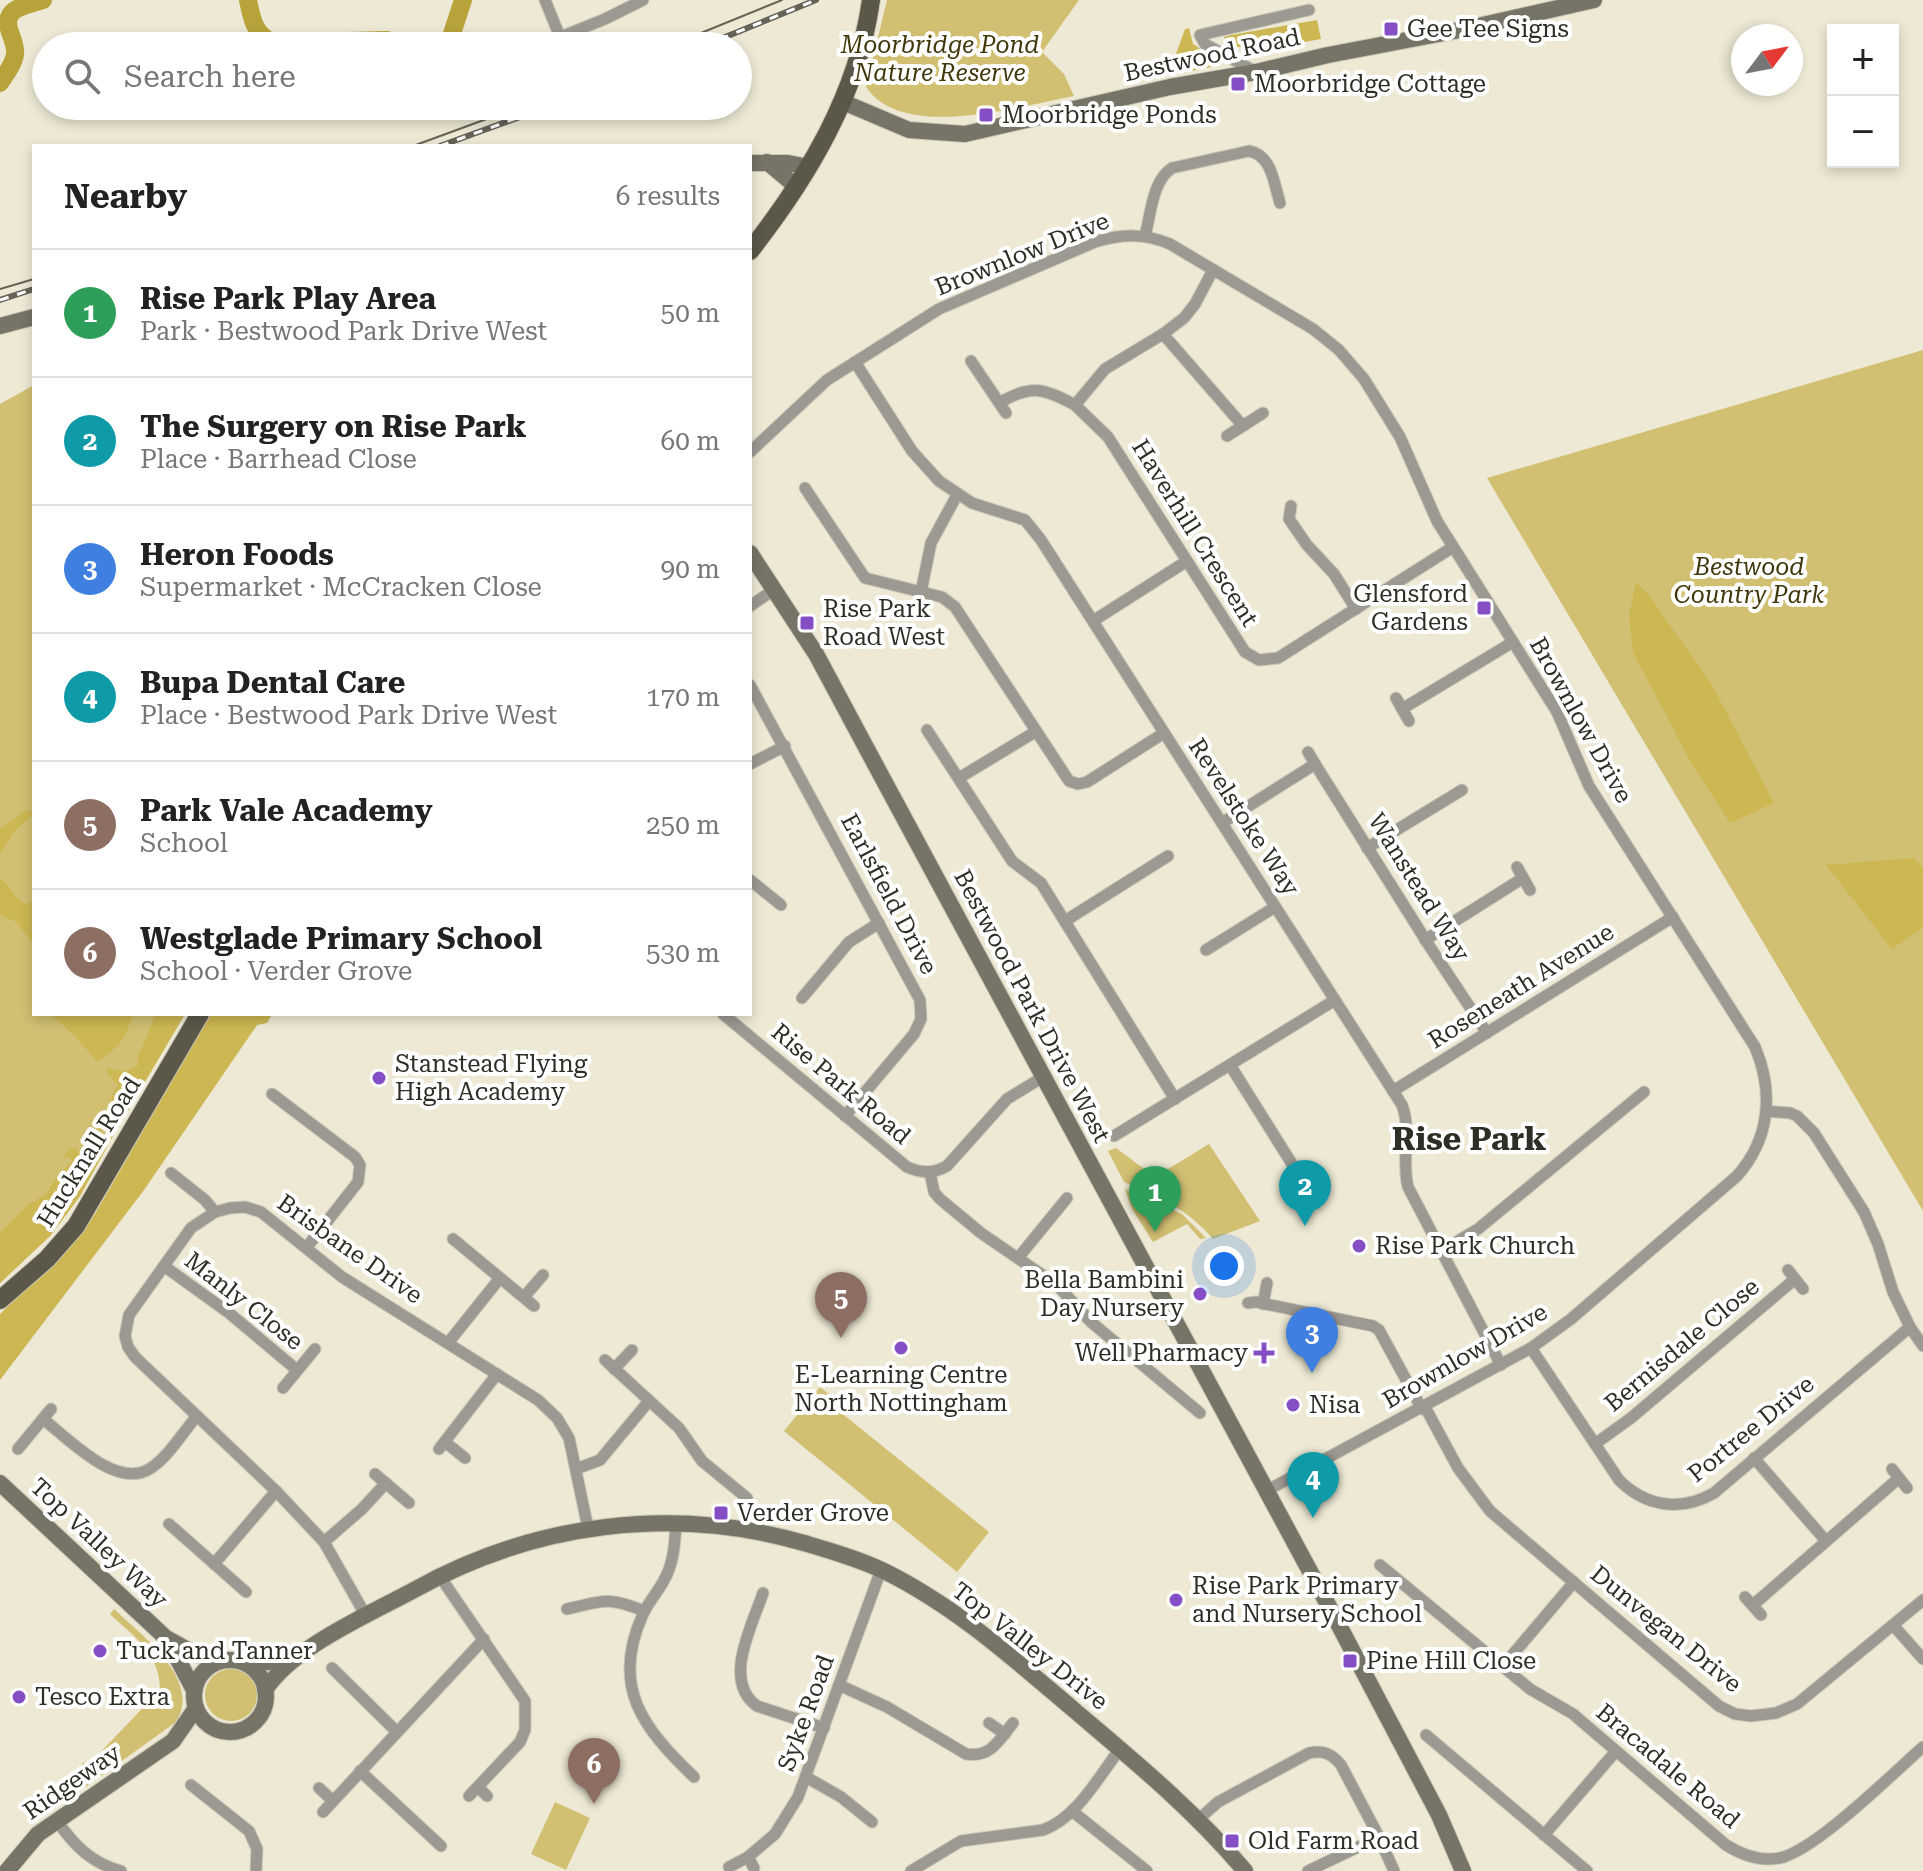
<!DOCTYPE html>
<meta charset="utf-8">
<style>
:root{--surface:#fff;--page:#f2f2f2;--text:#222;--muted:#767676;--line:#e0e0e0;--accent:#7c3aed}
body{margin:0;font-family:"Roboto Serif",serif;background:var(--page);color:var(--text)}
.controls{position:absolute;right:24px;top:24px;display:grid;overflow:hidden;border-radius:0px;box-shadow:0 4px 12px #0003}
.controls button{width:72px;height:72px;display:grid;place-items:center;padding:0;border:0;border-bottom:2px solid var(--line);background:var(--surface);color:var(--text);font:40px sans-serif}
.compass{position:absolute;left:1731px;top:24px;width:72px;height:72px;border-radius:50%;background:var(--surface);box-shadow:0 4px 12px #0003;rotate:58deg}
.you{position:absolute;left:1224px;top:1266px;width:28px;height:28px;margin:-20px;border:6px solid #fff;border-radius:50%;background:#1a73e8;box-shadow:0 0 0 12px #1a73e833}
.badge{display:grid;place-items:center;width:52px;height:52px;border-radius:50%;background:var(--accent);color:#fff;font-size:26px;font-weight:700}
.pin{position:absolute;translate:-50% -66px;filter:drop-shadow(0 2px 4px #0008)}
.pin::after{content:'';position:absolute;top:42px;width:28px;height:24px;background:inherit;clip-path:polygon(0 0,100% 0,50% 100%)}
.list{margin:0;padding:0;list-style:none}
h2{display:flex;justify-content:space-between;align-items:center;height:104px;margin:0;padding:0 32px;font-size:34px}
h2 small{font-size:26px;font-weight:400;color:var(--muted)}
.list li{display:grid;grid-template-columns:52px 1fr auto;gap:24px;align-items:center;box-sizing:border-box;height:128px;padding:0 32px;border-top:2px solid var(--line)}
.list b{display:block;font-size:30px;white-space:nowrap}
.list p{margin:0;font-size:26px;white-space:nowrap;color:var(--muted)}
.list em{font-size:26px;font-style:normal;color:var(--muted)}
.icon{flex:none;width:44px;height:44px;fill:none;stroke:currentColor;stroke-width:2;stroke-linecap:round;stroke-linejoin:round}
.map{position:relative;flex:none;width:1923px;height:1871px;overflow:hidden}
.search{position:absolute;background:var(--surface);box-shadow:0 4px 12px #0003;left:32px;top:32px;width:720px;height:88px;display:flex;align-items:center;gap:20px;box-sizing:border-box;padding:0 28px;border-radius:44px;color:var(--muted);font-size:30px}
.panel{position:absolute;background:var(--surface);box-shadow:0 4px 12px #0003;left:32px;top:144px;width:720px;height:872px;border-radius:0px}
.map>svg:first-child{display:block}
.green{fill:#d1c072}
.forest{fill:#ccb752}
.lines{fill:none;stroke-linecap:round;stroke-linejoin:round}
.river{stroke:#b8a33b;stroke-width:18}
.street-casing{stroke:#cbc7b6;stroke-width:13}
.secondary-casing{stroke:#cbc7b6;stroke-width:18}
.primary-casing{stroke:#cbc7b6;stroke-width:20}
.street{stroke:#9b9991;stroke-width:11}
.secondary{stroke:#767367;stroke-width:16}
.primary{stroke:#5b584a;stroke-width:18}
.tram{stroke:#656358;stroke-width:2}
.rail-casing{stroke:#656358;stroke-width:6}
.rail{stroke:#fff;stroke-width:3;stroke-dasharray:9;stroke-linecap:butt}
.poi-dot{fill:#864ec5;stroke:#fff;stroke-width:3}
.labels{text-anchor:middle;stroke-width:8;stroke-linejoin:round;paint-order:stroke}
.poi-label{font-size:24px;fill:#2f2e26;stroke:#fff;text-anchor:start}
.park-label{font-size:24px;font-style:italic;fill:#40370b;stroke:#fff}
.street-label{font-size:24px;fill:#2f2e26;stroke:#fff}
.district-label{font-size:32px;font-weight:bold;fill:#2f2e26;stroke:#fff}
</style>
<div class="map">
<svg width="1923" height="1871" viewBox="0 0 1923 1871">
<rect width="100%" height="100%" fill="#ede9d5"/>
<!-- green -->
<g class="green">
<path d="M 887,0 L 1079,0 L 1042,52 L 1064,74 L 1074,96 C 1020,106 903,142 866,87 Z"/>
<path d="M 1923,350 L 1923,1211 L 1487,478 Z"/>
<path d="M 34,385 L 34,1014 L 185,1014 L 122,1119 L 80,1196 L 50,1236 L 0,1283 L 0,404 Z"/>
<path d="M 1209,1144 L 1260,1221 L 1213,1239 C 1188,1209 1159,1197 1124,1182 L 1108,1151 L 1116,1148 L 1155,1177 Z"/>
<path d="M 1125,1189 L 1182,1214 L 1206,1238 L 1200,1239 L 1187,1224 L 1153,1242 L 1132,1209 Z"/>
<path d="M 820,1387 L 848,1410 L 844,1415 L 989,1532 L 957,1572 L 784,1431 Z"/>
<path d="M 114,1609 C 140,1634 203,1680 176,1722 L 80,1791 L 82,1763 L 91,1762 L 160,1690 C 160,1653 135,1638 110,1614 Z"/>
<circle cx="231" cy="1695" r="26"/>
<path d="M 555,1802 L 590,1818 L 566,1870 L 531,1854 Z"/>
</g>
<!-- forest -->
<g class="forest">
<path d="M 1317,20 L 1321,39 L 1260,50 L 1225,45 L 1224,37 L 1231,35 Z"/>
<path d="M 1189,28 L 1193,44 L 1213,57 L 1215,66 L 1168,76 L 1185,29 Z"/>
<path d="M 1636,582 L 1648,594 L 1712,685 L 1774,803 L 1730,823 L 1689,759 L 1633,652 L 1629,616 Z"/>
<path d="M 26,810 L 34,813 L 12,834 L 0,854 L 0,829 Z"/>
<path d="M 1914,858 L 1923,868 L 1923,927 L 1892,949 L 1826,865 Z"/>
<path d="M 0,878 C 10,886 15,899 25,904 L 34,901 L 34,945 L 16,922 L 0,914 Z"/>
<path d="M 50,1014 L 133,1014 C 126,1037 119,1049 97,1061 L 73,1034 Z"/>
<path d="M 156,1014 L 185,1014 L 109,1143 L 105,1140 L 114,1127 L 107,1123 C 109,1110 110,1096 118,1085 L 107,1073 L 107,1068 L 123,1072 L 138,1066 L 138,1057 Z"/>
<path d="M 210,1014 L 272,1014 L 267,1023 L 257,1025 L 144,1190 L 0,1380 L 0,1314 L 78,1238 L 96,1212 Z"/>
<path d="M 75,1147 L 81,1156 L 89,1150 L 107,1147 L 80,1196 L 50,1236 L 0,1283 L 0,1233 L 29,1204 L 46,1194 L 58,1175 L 72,1162 L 70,1157 L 64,1158 L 67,1152 Z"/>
</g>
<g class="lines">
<!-- river -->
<g class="river">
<path d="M 248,0 C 252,20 254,33 273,43 L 387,40 L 401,46"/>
<path d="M 448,46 L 463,0"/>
<path d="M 0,83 C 5,75 14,64 15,54 C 16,48 13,41 11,35 C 0,8 22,7 43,0"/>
</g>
<!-- street casing -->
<g class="street-casing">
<g id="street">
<path d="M 545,0 L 560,37"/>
<path d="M 538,46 L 605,19 L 643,0"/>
<path d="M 1256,72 L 1205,44 L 1200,35 L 1309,10"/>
<path d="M 1145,236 C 1151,214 1152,181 1172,168 L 1249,151 C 1272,155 1274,184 1280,203"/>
<path d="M 1213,270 L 1195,304 L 1184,318 L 1163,334 L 1105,369 L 1075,405 L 1108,437 L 1245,652 L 1259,660 L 1278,658 L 1453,547"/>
<path d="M 1163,334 L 1243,426"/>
<path d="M 971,361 L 1006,413"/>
<path d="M 855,362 L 912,451 L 939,481 L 972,503 L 1025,520 L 1041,540 L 1402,1105 C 1412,1132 1401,1160 1408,1187 L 1501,1365"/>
<path d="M 999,403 C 1031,384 1043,388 1075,405"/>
<path d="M 1227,436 L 1263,413"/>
<path d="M 750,452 L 827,380 L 939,309 L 1095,242 C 1122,234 1144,233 1170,244 L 1313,329 L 1339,350 L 1364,379 L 1400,437 L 1437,521 L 1557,712 L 1589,786 L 1755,1047 C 1774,1092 1770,1139 1737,1176 L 1571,1319 L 1531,1348 L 1266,1491"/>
<path d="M 805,488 L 865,578 L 942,597 L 955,607 L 1069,781 L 1078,784 L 1087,782 L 1164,733"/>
<path d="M 1291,506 L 1289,519 L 1307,545 L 1334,574 L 1356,609"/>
<path d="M 921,592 L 931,543 L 957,495"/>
<path d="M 750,606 L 775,589"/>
<path d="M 1093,621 L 1187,561"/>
<path d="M 750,685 L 920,1000 L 921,1019 L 914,1034 L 845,1116"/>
<path d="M 1396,698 L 1409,721"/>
<path d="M 1402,709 L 1513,642"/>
<path d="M 927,730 L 1012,861 L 1041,883 L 1175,1099"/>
<path d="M 1308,752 L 1315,764"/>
<path d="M 750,764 L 785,746"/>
<path d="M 959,778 L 1035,732"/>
<path d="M 1222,823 L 1315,764 L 1430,947 L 1487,1033"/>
<path d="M 1367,848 L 1462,790"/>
<path d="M 1517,867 L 1530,890"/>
<path d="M 750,880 L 781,905"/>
<path d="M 1065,921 L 1168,856"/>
<path d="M 1425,940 L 1523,878"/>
<path d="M 1206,950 L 1275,907"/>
<path d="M 802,998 L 849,942 L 879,923"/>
<path d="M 723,1014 L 907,1167 C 921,1173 933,1174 947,1166 L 1007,1099 L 1043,1077"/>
<path d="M 1230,1065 L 1314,1199"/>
<path d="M 1393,1091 L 1673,917"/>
<path d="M 272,1094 L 355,1157 L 360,1165 L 358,1182 L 307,1247"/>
<path d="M 1766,1111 L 1790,1113 L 1797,1116 L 1814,1133 L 1864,1212 L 1878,1244 L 1893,1292 L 1910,1327 L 1923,1346"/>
<path d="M 1114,1136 L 1335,1000"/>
<path d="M 930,1172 L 934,1192 L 940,1199 L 981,1233 L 1057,1285 L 1091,1322 L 1200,1413"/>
<path d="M 171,1173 L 205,1200 L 215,1212"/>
<path d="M 453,1239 L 534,1306"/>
<path d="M 1441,1251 L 1478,1229 L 1644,1092"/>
<path d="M 1018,1258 L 1067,1198"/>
<path d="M 164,1266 L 229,1313 L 297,1370"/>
<path d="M 1788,1270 L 1803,1289"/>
<path d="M 524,1297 L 543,1275"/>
<path d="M 1248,1303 L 1256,1302 L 1373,1326 L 1379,1330 L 1422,1409"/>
<path d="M 1263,1304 L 1267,1283"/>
<path d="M 448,1343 L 500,1278"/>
<path d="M 1531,1348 L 1619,1480 C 1646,1507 1681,1512 1714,1493 L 1910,1327"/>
<path d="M 605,1360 L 679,1428 L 702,1461 L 747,1498"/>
<path d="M 614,1369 L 632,1350"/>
<path d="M 283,1388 L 315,1349"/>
<path d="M 1425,1407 L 1458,1468 L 1490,1511 L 1719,1706 L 1735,1714 L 1751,1716 L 1776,1713 L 1797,1704 L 1923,1600"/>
<path d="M 43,1419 C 69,1439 117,1491 151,1468 C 169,1456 183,1432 197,1416"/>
<path d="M 445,1442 L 465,1458"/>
<path d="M 1595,1444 L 1631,1418 L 1795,1279"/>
<path d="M 18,1449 L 51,1409"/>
<path d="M 439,1449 L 497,1374"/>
<path d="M 1754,1458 L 1826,1541"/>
<path d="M 576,1469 L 600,1460 L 649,1401"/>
<path d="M 1892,1469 L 1907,1488"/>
<path d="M 375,1474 L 409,1503"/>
<path d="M 676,1522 C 675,1542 674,1564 663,1582 C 657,1593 648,1603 643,1614 C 610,1687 643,1728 694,1777"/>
<path d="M 169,1524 L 246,1592"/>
<path d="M 324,1542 L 362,1509 L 386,1483"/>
<path d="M 214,1564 L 276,1491"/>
<path d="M 1380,1565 L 1530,1689 L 1573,1714 L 1726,1845 C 1742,1855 1760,1862 1780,1858 C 1816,1850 1892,1774 1923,1747"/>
<path d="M 439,1575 L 525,1701 L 525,1730 L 520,1742 L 469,1796"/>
<path d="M 763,1593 C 752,1626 722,1681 757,1706 L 824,1728"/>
<path d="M 1745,1597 L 1761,1615"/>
<path d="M 1753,1605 L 1899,1478"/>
<path d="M 567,1609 C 604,1601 608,1596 644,1611"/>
<path d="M 366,1616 L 324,1542 L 276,1491 L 135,1357 L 128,1347 L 125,1336 L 129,1315 L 191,1228 L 215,1212 L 230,1208 L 245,1207 L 261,1212 L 342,1277 L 538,1400 L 557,1418 L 569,1438 L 588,1528"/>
<path d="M 1893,1625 L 1923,1659"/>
<path d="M 1503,1666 L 1574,1582"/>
<path d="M 332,1668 L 397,1732"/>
<path d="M 839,1685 L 887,1707 L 966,1754 C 991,1758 999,1740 1013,1723"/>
<path d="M 989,1723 L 1005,1734"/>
<path d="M 1426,1735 L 1587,1871"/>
<path d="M 360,1771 L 441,1846"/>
<path d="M 806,1777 L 841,1797 L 872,1822"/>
<path d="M 191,1785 L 249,1831 L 257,1849 L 256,1871"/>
<path d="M 478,1787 L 487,1796"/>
<path d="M 319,1788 L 333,1801"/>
<path d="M 1072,1811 L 1147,1871"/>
<path d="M 323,1812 L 484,1639"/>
<path d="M 1199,1819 L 1218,1802 L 1309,1753 C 1324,1750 1332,1754 1341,1765 L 1379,1837 L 1394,1871"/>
<path d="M 57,1821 C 74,1845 91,1863 121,1871"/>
<path d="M 1544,1835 L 1616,1751"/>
<path d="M 748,1857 L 754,1868"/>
<path d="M 729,1867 L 748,1857 L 775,1834 L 798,1797 L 881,1570"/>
<path d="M 911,1871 L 961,1841 L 1043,1830 C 1077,1818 1099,1776 1120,1749"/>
<path d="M 1308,1871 L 1379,1837"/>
</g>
</g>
<!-- secondary casing -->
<g class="secondary-casing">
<g id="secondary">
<path d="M 843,102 L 909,130 L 965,134 L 1170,87 L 1256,72 L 1328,55 L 1465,29 L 1594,0"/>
<path d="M 767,162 L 797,187"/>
<path d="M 750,163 L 788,163 L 808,167"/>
<path d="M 0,326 L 34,317"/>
<path d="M 750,553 L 816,654 L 876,766 L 1333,1614 L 1439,1815 L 1463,1871"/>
<path d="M 0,1483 L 166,1638 L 195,1654 L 225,1660"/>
<path d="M 167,1639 L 194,1690"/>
<circle cx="230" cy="1696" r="36"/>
<path d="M 240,1661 L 259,1663 L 293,1659"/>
<path d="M 265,1690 C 293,1647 368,1615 414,1590 C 534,1523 672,1505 804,1543 C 831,1551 859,1559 884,1571 C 955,1606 1014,1659 1074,1710 C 1134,1761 1194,1810 1245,1871"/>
<path d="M 7,1871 L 38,1834 L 173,1741 L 196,1708"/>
</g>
</g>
<!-- primary casing -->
<g class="primary-casing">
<g id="primary">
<path d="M 750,251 C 808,177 858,94 871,0"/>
<path d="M 0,1300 L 47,1259 L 76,1226 L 200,1014"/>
</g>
</g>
<!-- street -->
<use href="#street" class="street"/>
<!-- secondary -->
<use href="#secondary" class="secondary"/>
<!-- primary -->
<use href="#primary" class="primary"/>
<!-- tram -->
<g class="tram">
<path d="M 669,46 L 782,0"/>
<path d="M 413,146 L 522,106"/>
<path d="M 0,289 L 34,279"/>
</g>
<!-- rail casing -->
<g class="rail-casing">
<g id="rail">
<path d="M 703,46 L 816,0"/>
<path d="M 440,146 L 550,106"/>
<path d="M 0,300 L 34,289"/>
</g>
</g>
<!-- rail -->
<use href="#rail" class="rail"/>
</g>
<!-- markers -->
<g class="poi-dot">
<rect x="1383" y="21" width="16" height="16" rx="4"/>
<rect x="1230" y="76" width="16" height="16" rx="4"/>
<rect x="978" y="107" width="16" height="16" rx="4"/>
<rect x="1476" y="600" width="16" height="16" rx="4"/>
<rect x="799" y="615" width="16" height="16" rx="4"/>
<circle cx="379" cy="1078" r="8"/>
<circle cx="1359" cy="1246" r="8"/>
<circle cx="1200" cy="1294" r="8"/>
<circle cx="901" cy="1348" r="8"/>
<path d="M1260 1341h8v8h8v8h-8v8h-8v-8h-8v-8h8z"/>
<circle cx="1293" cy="1405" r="8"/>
<rect x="713" y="1505" width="16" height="16" rx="4"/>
<circle cx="1176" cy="1600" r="8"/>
<circle cx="100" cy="1651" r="8"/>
<rect x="1342" y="1653" width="16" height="16" rx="4"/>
<circle cx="19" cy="1697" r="8"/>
<rect x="1224" y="1833" width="16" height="16" rx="4"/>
</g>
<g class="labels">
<!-- poi labels -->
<g class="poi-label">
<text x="1407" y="37">Gee Tee Signs</text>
<text x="1254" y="92">Moorbridge Cottage</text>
<text x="1002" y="123">Moorbridge Ponds</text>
<text x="1468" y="602" text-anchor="end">Glensford<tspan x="1468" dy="28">Gardens</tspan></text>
<text x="823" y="617">Rise Park<tspan x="823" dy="28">Road West</tspan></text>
<text x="395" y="1072">Stanstead Flying<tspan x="395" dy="28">High Academy</tspan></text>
<text x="1375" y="1254">Rise Park Church</text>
<text x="1184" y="1288" text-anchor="end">Bella Bambini<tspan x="1184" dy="28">Day Nursery</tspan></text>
<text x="1248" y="1361" text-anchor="end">Well Pharmacy</text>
<text x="901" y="1383" text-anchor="middle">E-Learning Centre<tspan x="901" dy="28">North Nottingham</tspan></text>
<text x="1309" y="1413">Nisa</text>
<text x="737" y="1521">Verder Grove</text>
<text x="1192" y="1594">Rise Park Primary<tspan x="1192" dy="28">and Nursery School</tspan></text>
<text x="116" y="1659">Tuck and Tanner</text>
<text x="1366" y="1669">Pine Hill Close</text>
<text x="35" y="1705">Tesco Extra</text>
<text x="1248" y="1849">Old Farm Road</text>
</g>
<!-- park labels -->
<g class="park-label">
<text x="940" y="53">Moorbridge Pond<tspan x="940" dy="28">Nature Reserve</tspan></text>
<text x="1749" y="575">Bestwood<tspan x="1749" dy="28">Country Park</tspan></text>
</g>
<!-- street labels -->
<g class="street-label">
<text transform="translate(1212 55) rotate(-12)" y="8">Bestwood Road</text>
<text transform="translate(1022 254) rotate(-22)" y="8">Brownlow Drive</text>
<text transform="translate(1195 533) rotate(58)" y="8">Haverhill Crescent</text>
<text transform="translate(1581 720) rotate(61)" y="8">Brownlow Drive</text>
<text transform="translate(1244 817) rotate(57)" y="8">Revelstoke Way</text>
<text transform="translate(1419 887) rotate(58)" y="8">Wanstead Way</text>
<text transform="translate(889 894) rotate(62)" y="8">Earlsfield Drive</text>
<text transform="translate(1521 986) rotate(-32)" y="8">Roseneath Avenue</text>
<text transform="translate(1032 1006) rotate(62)" y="8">Bestwood Park Drive West</text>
<text transform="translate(841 1084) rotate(40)" y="8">Rise Park Road</text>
<text transform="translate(89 1152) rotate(-58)" y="8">Hucknall Road</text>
<text transform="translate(350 1249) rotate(35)" y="8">Brisbane Drive</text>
<text transform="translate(244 1301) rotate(38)" y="8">Manly Close</text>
<text transform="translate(1682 1345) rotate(-40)" y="8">Bernisdale Close</text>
<text transform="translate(1465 1356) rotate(-30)" y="8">Brownlow Drive</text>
<text transform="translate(1751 1429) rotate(-39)" y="8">Portree Drive</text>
<text transform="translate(99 1543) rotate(43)" y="8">Top Valley Way</text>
<text transform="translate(1666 1629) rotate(39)" y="8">Dunvegan Drive</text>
<text transform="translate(1030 1646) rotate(38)" y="8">Top Valley Drive</text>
<text transform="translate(806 1713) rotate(-70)" y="8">Syke Road</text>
<text transform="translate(1668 1766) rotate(40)" y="8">Bracadale Road</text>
<text transform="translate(72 1782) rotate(-35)" y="8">Ridgeway</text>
</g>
<!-- district labels -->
<g class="district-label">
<text x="1469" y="1150">Rise Park</text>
</g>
</g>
</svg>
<div class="controls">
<button>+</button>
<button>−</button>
</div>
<svg class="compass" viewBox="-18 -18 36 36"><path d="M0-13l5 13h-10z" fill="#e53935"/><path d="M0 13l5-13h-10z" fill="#767676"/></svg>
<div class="you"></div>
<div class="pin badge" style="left:1155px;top:1232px;background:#2e9e5b">1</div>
<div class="pin badge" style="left:1305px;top:1226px;background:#0f9aa8">2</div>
<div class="pin badge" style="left:1312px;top:1373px;background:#3f7fe0">3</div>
<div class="pin badge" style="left:1313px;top:1518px;background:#0f9aa8">4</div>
<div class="pin badge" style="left:841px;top:1338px;background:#8d6e63">5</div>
<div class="pin badge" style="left:594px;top:1804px;background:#8d6e63">6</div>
<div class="search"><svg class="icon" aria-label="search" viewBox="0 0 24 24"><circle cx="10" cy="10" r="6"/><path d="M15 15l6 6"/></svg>Search here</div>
<section class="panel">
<h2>Nearby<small>6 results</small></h2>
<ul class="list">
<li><span class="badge" style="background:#2e9e5b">1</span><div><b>Rise Park Play Area</b><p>Park · Bestwood Park Drive West</p></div><em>50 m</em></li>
<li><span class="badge" style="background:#0f9aa8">2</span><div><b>The Surgery on Rise Park</b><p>Place · Barrhead Close</p></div><em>60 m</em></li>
<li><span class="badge" style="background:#3f7fe0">3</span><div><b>Heron Foods</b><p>Supermarket · McCracken Close</p></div><em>90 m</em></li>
<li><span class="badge" style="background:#0f9aa8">4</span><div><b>Bupa Dental Care</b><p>Place · Bestwood Park Drive West</p></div><em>170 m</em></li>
<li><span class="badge" style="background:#8d6e63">5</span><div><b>Park Vale Academy</b><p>School</p></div><em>250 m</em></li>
<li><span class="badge" style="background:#8d6e63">6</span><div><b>Westglade Primary School</b><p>School · Verder Grove</p></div><em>530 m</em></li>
</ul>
</section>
</div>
